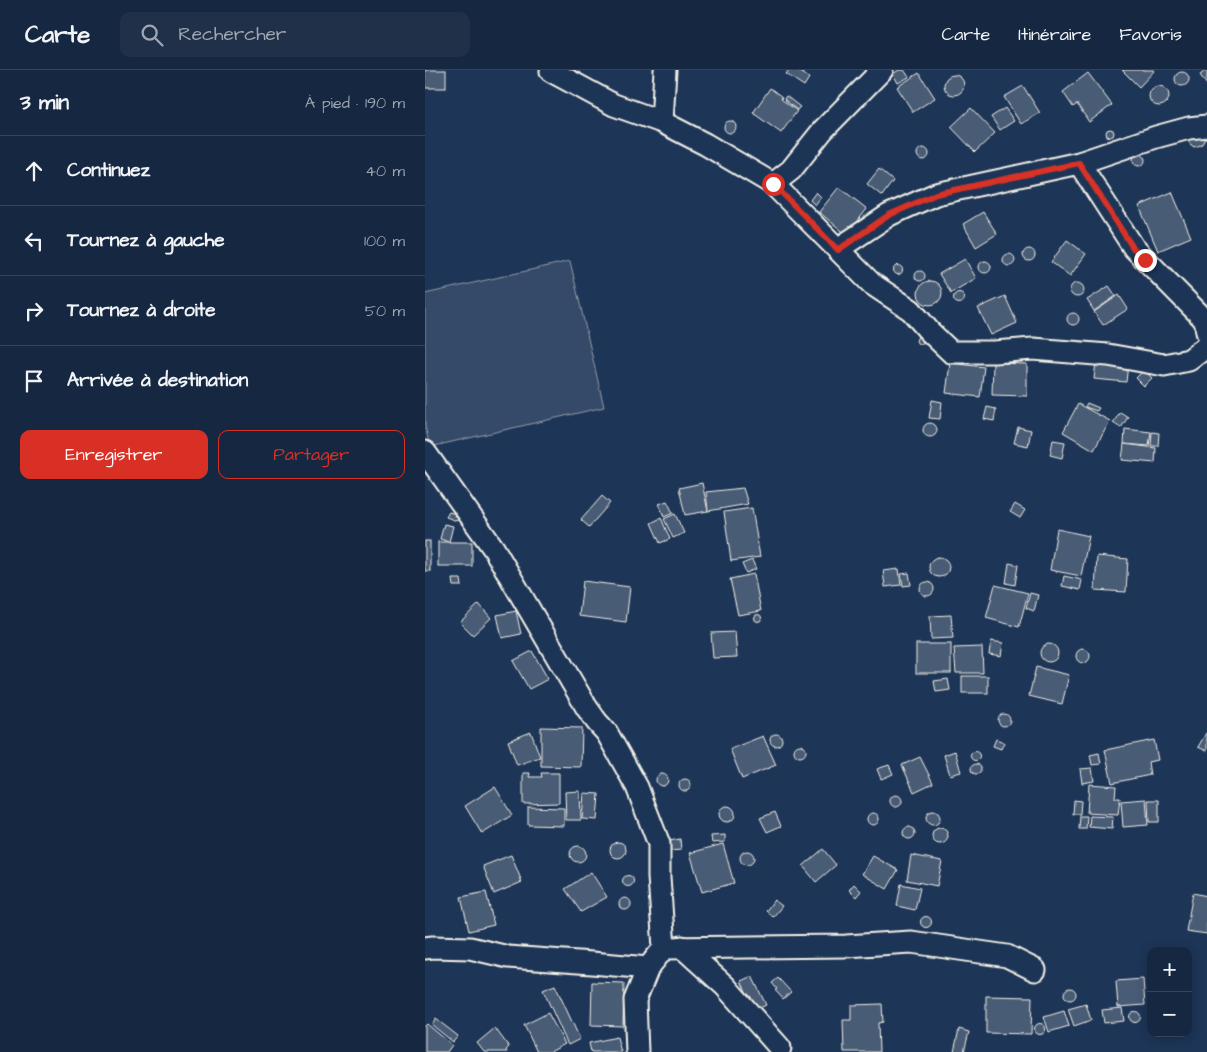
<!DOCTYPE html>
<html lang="fr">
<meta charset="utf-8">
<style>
:root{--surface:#162841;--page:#1f3048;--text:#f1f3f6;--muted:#9ea6b1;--line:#35445a;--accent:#d93025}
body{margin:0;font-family:"Architects Daughter",sans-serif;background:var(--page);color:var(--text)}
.controls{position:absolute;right:15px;bottom:15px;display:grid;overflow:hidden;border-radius:10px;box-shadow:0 2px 12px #0003}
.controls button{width:45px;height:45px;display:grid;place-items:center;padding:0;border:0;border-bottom:1px solid var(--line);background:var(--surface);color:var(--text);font:25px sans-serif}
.stop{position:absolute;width:15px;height:15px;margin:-11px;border:4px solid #d93025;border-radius:50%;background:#fff}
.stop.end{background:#d93025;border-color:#fff;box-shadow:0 1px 5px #0008}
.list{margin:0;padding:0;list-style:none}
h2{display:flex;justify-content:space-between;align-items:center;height:65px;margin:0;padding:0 20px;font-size:21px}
h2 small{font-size:16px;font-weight:400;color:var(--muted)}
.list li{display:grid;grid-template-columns:32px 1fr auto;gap:15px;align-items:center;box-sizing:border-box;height:70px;padding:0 20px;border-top:1px solid var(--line)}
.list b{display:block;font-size:19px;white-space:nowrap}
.list em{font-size:16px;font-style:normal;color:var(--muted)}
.actions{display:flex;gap:10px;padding:15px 20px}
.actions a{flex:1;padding:11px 0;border:1px solid var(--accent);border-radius:10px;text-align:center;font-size:18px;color:var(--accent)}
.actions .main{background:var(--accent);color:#fff}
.icon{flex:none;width:28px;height:28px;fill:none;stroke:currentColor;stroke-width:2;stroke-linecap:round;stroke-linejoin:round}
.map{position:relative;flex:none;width:782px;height:982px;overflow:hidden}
header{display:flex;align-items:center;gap:30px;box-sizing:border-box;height:70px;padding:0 25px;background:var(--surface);border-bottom:1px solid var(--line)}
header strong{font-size:24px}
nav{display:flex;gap:28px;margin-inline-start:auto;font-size:18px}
.search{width:350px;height:45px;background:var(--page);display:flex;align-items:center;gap:12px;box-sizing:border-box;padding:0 18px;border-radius:10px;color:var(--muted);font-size:19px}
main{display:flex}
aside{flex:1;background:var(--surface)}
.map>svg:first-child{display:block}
.garden{fill:#354a67;stroke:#949ea8}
.building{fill:#485b74;stroke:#f4f1e8}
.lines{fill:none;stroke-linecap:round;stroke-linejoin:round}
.minor-casing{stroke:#f4f1e8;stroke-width:25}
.minor{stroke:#1d3557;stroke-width:21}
.route{stroke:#d93025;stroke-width:6}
</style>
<header>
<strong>Carte</strong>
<div class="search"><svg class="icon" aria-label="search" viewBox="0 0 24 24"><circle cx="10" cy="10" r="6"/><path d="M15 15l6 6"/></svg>Rechercher</div>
<nav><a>Carte</a><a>Itinéraire</a><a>Favoris</a></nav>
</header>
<main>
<aside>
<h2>3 min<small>À pied · 190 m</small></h2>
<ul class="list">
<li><svg class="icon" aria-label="ahead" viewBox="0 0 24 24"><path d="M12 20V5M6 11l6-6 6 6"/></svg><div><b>Continuez</b></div><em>40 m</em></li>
<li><svg class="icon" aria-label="left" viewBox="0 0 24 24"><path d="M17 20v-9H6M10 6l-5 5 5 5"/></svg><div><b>Tournez à gauche</b></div><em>100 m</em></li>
<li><svg class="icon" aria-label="right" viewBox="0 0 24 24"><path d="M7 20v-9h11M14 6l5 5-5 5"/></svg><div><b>Tournez à droite</b></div><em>50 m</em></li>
<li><svg class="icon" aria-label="arrive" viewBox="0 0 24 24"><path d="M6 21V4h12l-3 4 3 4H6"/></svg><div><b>Arrivée à destination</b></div></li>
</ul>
<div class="actions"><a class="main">Enregistrer</a><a>Partager</a></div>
</aside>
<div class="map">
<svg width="782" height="982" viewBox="0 0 782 982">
<rect width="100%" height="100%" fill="#1d3557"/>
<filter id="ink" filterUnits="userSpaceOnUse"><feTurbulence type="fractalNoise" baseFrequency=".02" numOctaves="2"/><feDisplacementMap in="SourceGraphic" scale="10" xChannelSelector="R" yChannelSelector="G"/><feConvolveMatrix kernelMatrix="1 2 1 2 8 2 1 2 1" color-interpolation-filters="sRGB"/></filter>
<g filter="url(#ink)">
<!-- garden -->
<path class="garden" d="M 145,191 L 179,337 L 5,377 L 0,356 L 0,224 Z"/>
<!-- building -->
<g class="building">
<rect x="0" y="0" width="21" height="18"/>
<path d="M 364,0 L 373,0 L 384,8 L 379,16 L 361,4 Z"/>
<path d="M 474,0 L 479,0 L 484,7 L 473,13 L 468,4 Z"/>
<path d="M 697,0 L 730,0 L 714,17 Z"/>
<path d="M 782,0 L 782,15 L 775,5 Z"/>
<circle cx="757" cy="9" r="7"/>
<path d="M 494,3 L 510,28 L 488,42 L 472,17 Z"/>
<path d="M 663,3 L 687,35 L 664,52 L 652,34 L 648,37 L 638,22 Z"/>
<circle cx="529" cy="15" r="10"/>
<path d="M 598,16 L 615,43 L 596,54 L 579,27 Z"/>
<circle cx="734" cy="26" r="10"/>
<path d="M 345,18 L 357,27 L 356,29 L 372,41 L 356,63 L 328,43 Z"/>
<path d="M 361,26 L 375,37 L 372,40 L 359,29 Z"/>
<path d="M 546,38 L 570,63 L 550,82 L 526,57 Z"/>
<path d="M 580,38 L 589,51 L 575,60 L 566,47 Z"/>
<circle cx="305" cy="57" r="6"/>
<circle cx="685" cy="63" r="4"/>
<path d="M 779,66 L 779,70 L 777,74 L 773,76 L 769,77 L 765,74 L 763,71 L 763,67 Z"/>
<circle cx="498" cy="84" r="6"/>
<circle cx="714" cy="90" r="6"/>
<path d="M 454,99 L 468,111 L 457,126 L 442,114 Z"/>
<path d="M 414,117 L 442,139 L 422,165 L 394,142 Z"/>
<path d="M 391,122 L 396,127 L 390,135 L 385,130 Z"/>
<path d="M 747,122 L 766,167 L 733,181 L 714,136 Z"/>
<path d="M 558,142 L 572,164 L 551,177 L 538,154 Z"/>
<path d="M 642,170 L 661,184 L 645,206 L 626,192 Z"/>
<circle cx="604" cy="185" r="6"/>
<circle cx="584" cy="190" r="6"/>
<path d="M 540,189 L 551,208 L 526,223 L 514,204 Z"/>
<circle cx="560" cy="197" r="6"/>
<circle cx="473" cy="200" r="4.5"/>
<circle cx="495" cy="206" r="5"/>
<circle cx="505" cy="223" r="12"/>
<circle cx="652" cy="220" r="7"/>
<path d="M 684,216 L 691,226 L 669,241 L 662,230 Z"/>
<circle cx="534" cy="228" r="5.5"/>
<path d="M 694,225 L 703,239 L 678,255 L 669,242 Z"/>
<path d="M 580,226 L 592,253 L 566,265 L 553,238 Z"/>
<circle cx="648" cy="249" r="6"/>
<path d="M 494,266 L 500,269 L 499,272 L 496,274 L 493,274 L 491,271 L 492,268 Z"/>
<path d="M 671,292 L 703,294 L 701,312 L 669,309 Z"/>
<path d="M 525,293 L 559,297 L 555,327 L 521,323 Z"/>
<path d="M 568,293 L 602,294 L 602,326 L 567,325 Z"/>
<path d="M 719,300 L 727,308 L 719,316 L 711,308 Z"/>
<path d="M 507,330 L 517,332 L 515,349 L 504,348 Z"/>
<path d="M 662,333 L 674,338 L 672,341 L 660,337 Z"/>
<path d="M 653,334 L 685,351 L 669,380 L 638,362 Z"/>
<path d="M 562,337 L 571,339 L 569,351 L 559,349 Z"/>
<path d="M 695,342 L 703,347 L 696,358 L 688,353 Z"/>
<circle cx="505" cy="360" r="7"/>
<path d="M 593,357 L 606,360 L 603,376 L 589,373 Z"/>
<path d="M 700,359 L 726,362 L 724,376 L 699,374 Z"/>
<path d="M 727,362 L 734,363 L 733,376 L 726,376 Z"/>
<path d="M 628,370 L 640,372 L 637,388 L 625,385 Z"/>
<path d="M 699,374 L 731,378 L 730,393 L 697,390 Z"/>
<path d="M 277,413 L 283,441 L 260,445 L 254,418 Z"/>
<path d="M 318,418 L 323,434 L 283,441 L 281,422 Z"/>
<path d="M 177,426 L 185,433 L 164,457 L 156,450 Z"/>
<path d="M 242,431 L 248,443 L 239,447 L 234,434 Z"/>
<path d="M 590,434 L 600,440 L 595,448 L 585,442 Z"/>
<path d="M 327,438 L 335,487 L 306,491 L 299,442 Z"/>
<path d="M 24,442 L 34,445 L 32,451 L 21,447 Z"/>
<path d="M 250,444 L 259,463 L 248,468 L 239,449 Z"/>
<path d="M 236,448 L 245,469 L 235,473 L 226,453 Z"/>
<path d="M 19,454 L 28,456 L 24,472 L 15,469 Z"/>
<path d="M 632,459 L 664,466 L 656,506 L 625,500 Z"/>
<rect x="0" y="471" width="5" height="30"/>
<rect x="13" y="472" width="34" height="24"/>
<path d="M 672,486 L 703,489 L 701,522 L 670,520 Z"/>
<circle cx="514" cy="497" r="10"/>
<path d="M 327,490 L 331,499 L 321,503 L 317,494 Z"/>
<path d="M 584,493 L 593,495 L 590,515 L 581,513 Z"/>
<path d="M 474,499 L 476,515 L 460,517 L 458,501 Z"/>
<path d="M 484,503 L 486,515 L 478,516 L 476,504 Z"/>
<path d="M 329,504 L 336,541 L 313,545 L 305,509 Z"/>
<path d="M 639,506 L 657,510 L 655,520 L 637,516 Z"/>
<path d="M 27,509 L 36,509 L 37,516 L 28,516 Z"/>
<path d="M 158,511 L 205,517 L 201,552 L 154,546 Z"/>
<circle cx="502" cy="519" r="7"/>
<path d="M 570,515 L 603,523 L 594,557 L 561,548 Z"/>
<path d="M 605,523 L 613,525 L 609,541 L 601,538 Z"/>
<path d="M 54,534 L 66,548 L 48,565 L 35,552 Z"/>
<path d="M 91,541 L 96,564 L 77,568 L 72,545 Z"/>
<circle cx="333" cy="548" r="3.5"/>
<path d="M 526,545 L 528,568 L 506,569 L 505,546 Z"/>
<path d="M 310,562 L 312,587 L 288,588 L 286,563 Z"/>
<path d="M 566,571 L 578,573 L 576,586 L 564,584 Z"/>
<rect x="491" y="574" width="35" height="29"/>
<circle cx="624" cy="583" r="9"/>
<path d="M 557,577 L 558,603 L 531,603 L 529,578 Z"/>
<circle cx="658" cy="586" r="7"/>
<path d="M 107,581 L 123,609 L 104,619 L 88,591 Z"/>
<path d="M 611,597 L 644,605 L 637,634 L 604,626 Z"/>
<rect x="537" y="606" width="26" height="17"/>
<path d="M 523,609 L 525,620 L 511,622 L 509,611 Z"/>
<circle cx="579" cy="650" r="6"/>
<path d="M 116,657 L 157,658 L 156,697 L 116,696 Z"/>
<path d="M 106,662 L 115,687 L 92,695 L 83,671 Z"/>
<path d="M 781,663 L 782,663 L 782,681 L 773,677 Z"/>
<circle cx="351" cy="670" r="6"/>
<path d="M 338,666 L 351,695 L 317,709 L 305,679 Z"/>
<path d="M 571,669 L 579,672 L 576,679 L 568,676 Z"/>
<path d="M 729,670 L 733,690 L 723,692 L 725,705 L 687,713 L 680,680 Z"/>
<circle cx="375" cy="681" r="6"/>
<path d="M 530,681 L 536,702 L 525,705 L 519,685 Z"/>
<circle cx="550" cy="686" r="4.5"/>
<path d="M 674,683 L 676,694 L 667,695 L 665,685 Z"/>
<path d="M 495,687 L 508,713 L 489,722 L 477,695 Z"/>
<circle cx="551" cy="699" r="5"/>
<path d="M 464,695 L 468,704 L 456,709 L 452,699 Z"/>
<path d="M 667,698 L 669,711 L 657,713 L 655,699 Z"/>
<path d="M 98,703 L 105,703 L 104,707 L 117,707 L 116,703 L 134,703 L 134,733 L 98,734 Z"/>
<circle cx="237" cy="710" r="6"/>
<circle cx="260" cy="715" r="6"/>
<path d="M 664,714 L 691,716 L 690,728 L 695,728 L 693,745 L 662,743 Z"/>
<path d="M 70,717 L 87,745 L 57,764 L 40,736 Z"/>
<path d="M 155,721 L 156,750 L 141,750 L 140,722 Z"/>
<path d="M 159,723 L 174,724 L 172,750 L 157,749 Z"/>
<circle cx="471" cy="731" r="6"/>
<path d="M 721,729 L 723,755 L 698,757 L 696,731 Z"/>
<path d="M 649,730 L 656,731 L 655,744 L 648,744 Z"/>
<path d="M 723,730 L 734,730 L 734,752 L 724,752 Z"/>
<circle cx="302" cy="744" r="8"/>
<path d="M 103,737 L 139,738 L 139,756 L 103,755 Z"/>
<circle cx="508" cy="748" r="7"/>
<path d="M 350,742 L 356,756 L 342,762 L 335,748 Z"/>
<circle cx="448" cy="749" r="6"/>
<path d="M 655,746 L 662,746 L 661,759 L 654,759 Z"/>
<path d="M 665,746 L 688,747 L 687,759 L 664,757 Z"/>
<circle cx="484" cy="763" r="6"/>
<circle cx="515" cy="766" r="8"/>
<path d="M 300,765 L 300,772 L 287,773 L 286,766 Z"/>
<path d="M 255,769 L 256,780 L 245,781 L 244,771 Z"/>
<circle cx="193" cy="780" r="8"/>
<path d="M 298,774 L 309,813 L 277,822 L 265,783 Z"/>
<circle cx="153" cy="784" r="8"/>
<path d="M 398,779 L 411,795 L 391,812 L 378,796 Z"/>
<circle cx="322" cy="788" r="7"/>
<path d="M 86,785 L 97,812 L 69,824 L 58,796 Z"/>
<path d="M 486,785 L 517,791 L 512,816 L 482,810 Z"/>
<path d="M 448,786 L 473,800 L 462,819 L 437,804 Z"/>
<path d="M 166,802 L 182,827 L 156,842 L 140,819 Z"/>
<circle cx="203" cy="811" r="5.5"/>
<path d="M 429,814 L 436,821 L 431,827 L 424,820 Z"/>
<path d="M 476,814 L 495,818 L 490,840 L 472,836 Z"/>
<path d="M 61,822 L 69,855 L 44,861 L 36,827 Z"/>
<path d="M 768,823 L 782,826 L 782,864 L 761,861 Z"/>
<circle cx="200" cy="834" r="6"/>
<path d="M 349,830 L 357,836 L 348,847 L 341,841 Z"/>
<circle cx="501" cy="852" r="5.5"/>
<path d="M 327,906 L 341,935 L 330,940 L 316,911 Z"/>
<path d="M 353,908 L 366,922 L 358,929 L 350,920 L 352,919 L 347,913 Z"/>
<path d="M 718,909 L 720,935 L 693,937 L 691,911 Z"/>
<path d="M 167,912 L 199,913 L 198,956 L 166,955 Z"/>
<path d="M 130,915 L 155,969 L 143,975 L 118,920 Z"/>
<circle cx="645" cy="924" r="6"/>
<path d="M 561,926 L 607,927 L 606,964 L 561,963 Z"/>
<path d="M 457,934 L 458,952 L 453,953 L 454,982 L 419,982 L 418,950 L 426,950 L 426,935 Z"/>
<path d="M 661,934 L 666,950 L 649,956 L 643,939 Z"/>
<path d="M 697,938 L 699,951 L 679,953 L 677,940 Z"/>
<path d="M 639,941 L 644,956 L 624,962 L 619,947 Z"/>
<circle cx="710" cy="947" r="5.5"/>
<path d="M 123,943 L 140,974 L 125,982 L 112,982 L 99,955 Z"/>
<path d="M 11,949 L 33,966 L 28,972 L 7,955 Z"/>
<circle cx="615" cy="959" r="5.5"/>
<path d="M 2,954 L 27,975 L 22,982 L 0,982 L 0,956 Z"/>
<path d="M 70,958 L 84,977 L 81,980 L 82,982 L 59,982 L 52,973 Z"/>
<path d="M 534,959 L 544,962 L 539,982 L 529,982 Z"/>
<path d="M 192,967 L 196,982 L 166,982 L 164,973 Z"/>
</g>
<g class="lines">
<!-- minor casing -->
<g class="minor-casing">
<g id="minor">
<path d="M 126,1 L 189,35 L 237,52 L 280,74 L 348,114 L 447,214 L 486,240 L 504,261 L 526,282 L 569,282 L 608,279 L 683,285 L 739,295 L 764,290 L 782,276"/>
<path d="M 237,52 L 240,0"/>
<path d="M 654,93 L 709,178 L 780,250 L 782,262"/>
<path d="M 348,114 L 366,100 L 398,60 L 457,0"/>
<path d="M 413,179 L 464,145 L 511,124 L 654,93 L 731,67 L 764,58 L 782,56"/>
<path d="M 0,382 L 69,479 L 162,638 L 172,652 L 182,663 L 212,717 L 234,774 L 234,807 L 239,878 L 223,898 L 210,930 L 212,982"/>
<path d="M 257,877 L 300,916 L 355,978"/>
<path d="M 0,878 L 8,877 L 45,878 L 83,887 L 167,893 L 223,898"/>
<path d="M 239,878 L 421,876 L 486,872 L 582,886 L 610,900"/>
</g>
</g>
<!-- minor -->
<use href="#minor" class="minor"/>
</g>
</g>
<g class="lines" filter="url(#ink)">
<!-- route -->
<path class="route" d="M 348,114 L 413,180 L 464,145 L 511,124 L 654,93 L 708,178 L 720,190"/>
</g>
</svg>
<div class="controls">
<button>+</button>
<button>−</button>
</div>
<div class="stop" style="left:348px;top:114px"></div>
<div class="stop end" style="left:720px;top:190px"></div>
</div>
</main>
